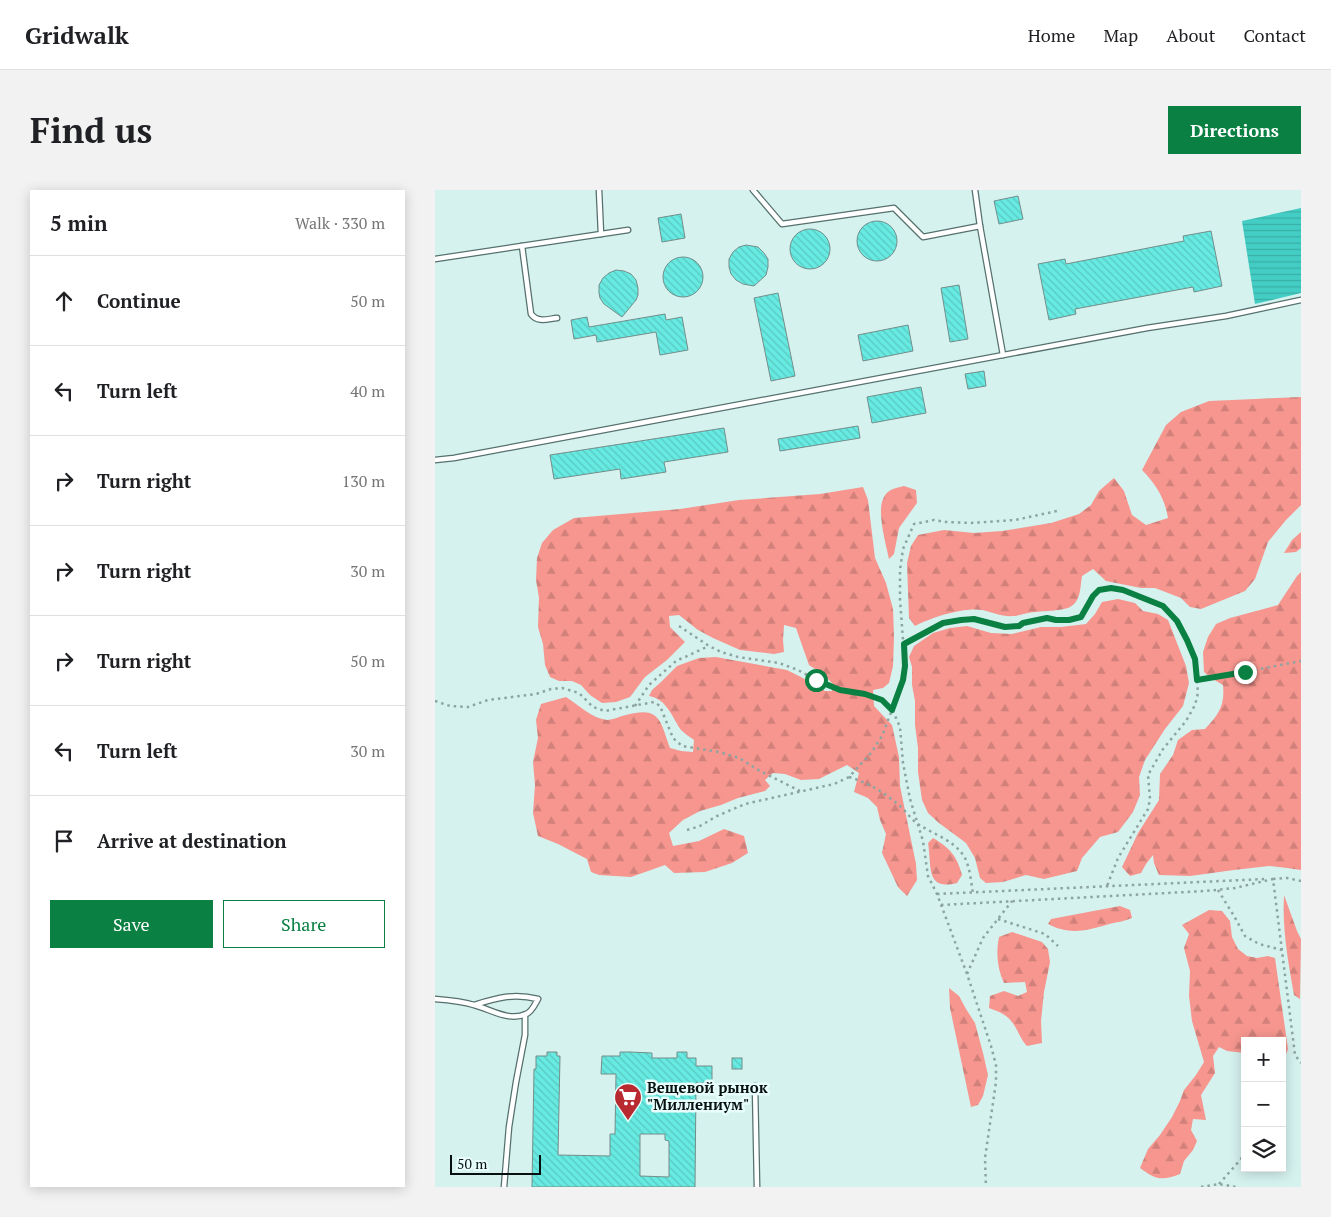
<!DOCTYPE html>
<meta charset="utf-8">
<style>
:root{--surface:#fff;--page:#f2f2f2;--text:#202124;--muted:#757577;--line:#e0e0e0;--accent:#0b8043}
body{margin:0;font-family:"PT Serif",serif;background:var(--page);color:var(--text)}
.controls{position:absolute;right:15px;bottom:15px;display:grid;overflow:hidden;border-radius:0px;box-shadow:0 2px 12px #0003}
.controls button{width:45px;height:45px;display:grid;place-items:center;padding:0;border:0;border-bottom:1px solid var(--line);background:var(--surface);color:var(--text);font:25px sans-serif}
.scale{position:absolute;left:15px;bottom:12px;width:91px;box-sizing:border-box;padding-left:5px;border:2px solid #06100f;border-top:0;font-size:14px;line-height:18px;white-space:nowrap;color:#06100f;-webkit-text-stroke:4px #e7fefc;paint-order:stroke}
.stop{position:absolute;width:15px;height:15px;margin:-11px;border:4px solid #0b8043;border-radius:50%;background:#fff}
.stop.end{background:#0b8043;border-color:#fff;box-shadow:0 1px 5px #0008}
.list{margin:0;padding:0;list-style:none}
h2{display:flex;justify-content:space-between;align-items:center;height:65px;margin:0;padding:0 20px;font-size:21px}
h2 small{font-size:16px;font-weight:400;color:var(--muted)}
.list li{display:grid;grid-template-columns:32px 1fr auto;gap:15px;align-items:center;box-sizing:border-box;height:90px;padding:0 20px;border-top:1px solid var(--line)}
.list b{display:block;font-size:19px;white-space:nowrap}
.list em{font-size:16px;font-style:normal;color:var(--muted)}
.actions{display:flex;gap:10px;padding:15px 20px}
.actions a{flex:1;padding:11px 0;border:1px solid var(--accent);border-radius:0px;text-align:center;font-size:18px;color:var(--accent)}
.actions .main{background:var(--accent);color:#fff}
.icon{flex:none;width:28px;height:28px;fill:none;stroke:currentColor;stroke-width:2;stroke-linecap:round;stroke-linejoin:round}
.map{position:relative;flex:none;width:866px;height:997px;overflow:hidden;border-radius:0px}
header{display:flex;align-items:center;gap:30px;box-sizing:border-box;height:70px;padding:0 25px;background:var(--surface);border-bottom:1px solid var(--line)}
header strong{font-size:24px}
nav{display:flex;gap:28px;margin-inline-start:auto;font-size:18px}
.intro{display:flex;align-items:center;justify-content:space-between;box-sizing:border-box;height:120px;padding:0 30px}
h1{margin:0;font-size:35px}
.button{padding:12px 22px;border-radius:0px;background:var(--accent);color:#fff;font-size:18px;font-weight:700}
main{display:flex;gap:30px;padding:0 30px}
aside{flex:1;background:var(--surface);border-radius:0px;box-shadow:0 2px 12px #0003}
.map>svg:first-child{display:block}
.forest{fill:url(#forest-firs)}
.water{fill:url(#water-rules)}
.building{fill:url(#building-back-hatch);stroke:#738e8b;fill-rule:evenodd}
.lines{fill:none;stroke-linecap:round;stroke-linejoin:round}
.lane-casing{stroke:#56706d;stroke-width:7}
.path{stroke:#8da4a1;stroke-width:2.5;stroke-dasharray:2.5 4;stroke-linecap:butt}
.lane{stroke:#fff;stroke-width:4.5}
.route{stroke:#0b8043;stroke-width:6}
.labels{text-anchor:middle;stroke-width:5;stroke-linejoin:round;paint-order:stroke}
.poi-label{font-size:15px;font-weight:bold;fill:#06100f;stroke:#e7fefc;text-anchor:start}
</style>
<header>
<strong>Gridwalk</strong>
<nav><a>Home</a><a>Map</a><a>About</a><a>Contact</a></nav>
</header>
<div class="intro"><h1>Find us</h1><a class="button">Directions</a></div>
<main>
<aside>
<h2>5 min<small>Walk · 330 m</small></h2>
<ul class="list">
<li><svg class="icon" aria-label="ahead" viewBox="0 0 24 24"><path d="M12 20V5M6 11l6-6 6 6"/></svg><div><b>Continue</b></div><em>50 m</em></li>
<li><svg class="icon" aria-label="left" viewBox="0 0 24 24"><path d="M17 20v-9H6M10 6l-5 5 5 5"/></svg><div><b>Turn left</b></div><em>40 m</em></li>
<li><svg class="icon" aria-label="right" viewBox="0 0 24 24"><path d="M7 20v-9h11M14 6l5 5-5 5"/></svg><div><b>Turn right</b></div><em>130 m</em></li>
<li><svg class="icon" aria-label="right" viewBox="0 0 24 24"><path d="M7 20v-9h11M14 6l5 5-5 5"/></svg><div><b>Turn right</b></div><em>30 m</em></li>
<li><svg class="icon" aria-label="right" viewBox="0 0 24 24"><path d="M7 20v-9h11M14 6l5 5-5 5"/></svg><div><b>Turn right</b></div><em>50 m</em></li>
<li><svg class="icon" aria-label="left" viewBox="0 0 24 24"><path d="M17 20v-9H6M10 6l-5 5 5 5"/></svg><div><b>Turn left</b></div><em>30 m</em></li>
<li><svg class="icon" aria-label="arrive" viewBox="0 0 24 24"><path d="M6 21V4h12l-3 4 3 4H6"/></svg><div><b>Arrive at destination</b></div></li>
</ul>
<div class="actions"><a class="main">Save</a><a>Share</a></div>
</aside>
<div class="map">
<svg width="866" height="997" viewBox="0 0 866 997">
<defs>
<pattern id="forest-firs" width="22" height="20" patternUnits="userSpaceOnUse" patternTransform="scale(1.25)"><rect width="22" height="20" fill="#f6968f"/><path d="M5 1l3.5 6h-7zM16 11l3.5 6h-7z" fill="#d1807a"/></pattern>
<pattern id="water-rules" width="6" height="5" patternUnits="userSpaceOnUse" patternTransform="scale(1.25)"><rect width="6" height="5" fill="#43cdc4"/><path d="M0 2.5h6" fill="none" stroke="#39afa7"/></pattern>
<pattern id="building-back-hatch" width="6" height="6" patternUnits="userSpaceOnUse" patternTransform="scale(1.25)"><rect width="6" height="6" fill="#67eae1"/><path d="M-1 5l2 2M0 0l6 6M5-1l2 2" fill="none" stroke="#58c8c0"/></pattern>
</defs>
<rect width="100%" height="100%" fill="#d5f2ef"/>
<!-- forest -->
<g class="forest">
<path d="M 866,207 L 866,315 L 851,330 L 833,352 L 820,389 L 810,401 L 766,419 L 755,417 L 746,408 L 720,398 L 706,398 L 671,391 L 658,379 L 647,386 C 645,398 646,411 635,417 C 628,421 608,421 600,422 C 593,422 585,426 578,426 C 567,427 557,422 547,420 C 529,417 497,427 480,436 L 474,428 L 472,373 L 476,356 L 483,345 L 509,340 L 539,343 L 567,341 L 616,333 L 644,324 L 656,315 L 664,301 L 679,288 L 689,301 L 697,325 L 711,335 L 733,328 C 730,309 721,294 707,280 L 731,235 L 746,222 L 774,211 Z"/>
<path d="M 469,296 L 481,300 L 482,313 L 464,338 L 459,364 L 454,369 C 451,354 441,320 449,307 C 453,299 461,298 469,296 Z"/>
<path d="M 428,297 L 433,310 L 440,368 L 451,393 L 458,419 L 459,447 L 458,476 L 454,493 L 448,498 L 438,500 L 439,516 L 457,535 L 464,567 L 465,596 L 481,674 L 482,690 L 472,706 L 463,697 L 447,663 L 451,644 L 445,630 L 442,617 L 433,608 L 419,602 L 424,583 L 412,575 L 384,589 L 366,590 L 350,584 L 338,583 L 330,590 L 335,596 L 330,601 L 303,608 L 286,615 L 265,621 L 248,630 L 234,643 L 238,656 L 264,651 L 289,639 L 309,646 L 313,663 L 297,673 L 270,682 L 239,683 L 230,675 L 196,687 L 164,685 L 156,682 L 152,669 L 123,654 L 103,646 L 98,623 L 100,595 L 98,572 L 103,548 L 101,530 L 106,514 L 131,507 C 144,515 156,528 172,530 C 178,530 185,526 191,525 C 225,516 225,530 235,558 L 246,561 L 258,562 L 259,550 C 255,547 250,544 246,540 C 237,527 232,509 214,506 L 217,500 L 226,492 L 242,476 L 264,468 L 281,467 L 352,480 L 366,487 L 390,501 L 397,501 L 398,494 L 389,485 L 374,475 L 361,438 L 349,435 L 348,450 L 349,462 L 339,464 L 305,460 L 278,448 L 263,440 L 244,425 L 234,426 L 235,437 L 250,452 L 232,470 L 210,487 L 195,507 L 181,512 L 167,513 L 155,505 L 146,495 L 137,491 L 124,491 L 115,487 L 110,475 L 108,454 L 103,437 L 104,408 L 101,390 L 102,368 L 107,353 L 118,340 L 139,328 L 245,319 L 304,310 L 385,304 Z"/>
<path d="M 866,342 L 866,358 L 861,362 L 849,363 L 857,350 Z"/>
<path d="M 866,382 L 866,680 L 852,678 L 834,676 L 799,680 L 755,686 L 724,685 L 719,673 L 718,665 L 711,674 L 706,683 L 695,686 L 687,677 L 703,643 L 724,610 L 725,584 L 738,565 L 743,550 L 757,540 L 770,539 C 784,524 790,516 788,495 L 776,488 L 769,482 L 768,462 L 773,447 L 781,434 L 795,428 L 843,415 L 862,386 Z"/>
<path d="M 683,409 L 700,413 L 708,421 L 723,424 L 733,430 L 751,476 L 754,493 L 748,516 L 730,539 L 710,570 L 704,587 L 705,605 L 698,622 L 683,642 L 665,647 L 647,668 L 642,681 L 609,689 L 591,685 L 568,692 L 551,693 L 545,688 L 540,668 L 531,653 L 504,633 L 493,623 L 487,610 L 483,582 L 483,558 L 480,535 L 480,511 L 477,495 L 477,477 L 474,467 L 479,456 L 498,443 L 515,438 L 532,436 L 556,443 L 577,444 L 606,437 L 626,437 L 651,434 L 660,424 L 667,412 Z"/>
<path d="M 498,648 C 515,658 522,666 527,685 L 522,693 C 490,701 497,676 493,653 Z"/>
<path d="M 849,705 L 862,741 L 866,749 L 865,809 L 859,805 C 853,772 847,738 849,705 Z"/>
<path d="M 685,716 L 695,720 L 697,728 C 688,732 680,732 671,735 C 650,741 634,745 613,734 L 616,729 Z"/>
<path d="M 774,720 L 787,721 L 795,731 L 797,747 L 803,759 L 812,766 L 822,768 L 833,766 L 840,768 L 853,859 L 850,867 L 847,866 L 847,851 L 810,851 L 810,863 L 792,861 L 784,857 L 778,866 L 780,883 L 766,905 L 771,930 L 758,929 L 756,940 L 762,951 L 758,960 L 749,971 L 745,984 C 727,991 721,990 705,978 L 713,959 L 725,945 L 737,927 L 745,911 L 749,900 L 761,885 L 769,872 L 757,831 L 754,806 L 755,781 L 749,758 L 754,744 L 747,735 Z"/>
<path d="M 577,742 L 607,752 L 613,759 L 615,772 L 609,802 L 606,831 L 607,853 L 592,856 C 585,849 583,839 576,831 C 571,824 562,821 554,818 L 555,806 L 569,801 L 583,806 L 592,802 L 590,792 L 569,793 C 562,778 561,763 564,747 Z"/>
<path d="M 514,798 L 524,806 L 531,819 L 540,833 L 548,863 L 553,885 L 548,906 L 543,915 L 536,917 L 515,818 Z"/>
</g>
<!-- water -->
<path class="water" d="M 866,18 L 866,103 L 820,114 L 807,31 Z"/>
<!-- building -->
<g class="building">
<path d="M 583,6 L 588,29 L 564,34 L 559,11 Z"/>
<path d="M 246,24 L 250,48 L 227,52 L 223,28 Z"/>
<circle cx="442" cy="51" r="20"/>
<circle cx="375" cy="59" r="20"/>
<path d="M 776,41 L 787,96 L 759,102 L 758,97 L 640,119 L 641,124 L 614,130 L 603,74 L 630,69 L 631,74 L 749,51 L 748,46 Z"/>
<path d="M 311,55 L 323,57 L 329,63 L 333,69 L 333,77 L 331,85 L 319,96 L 308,94 L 301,90 L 296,84 L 294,77 L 294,69 L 298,62 L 304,57 Z"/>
<circle cx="248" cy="87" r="20"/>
<path d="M 181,80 L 189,81 L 196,84 L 201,90 L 203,98 L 203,105 L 201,110 L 187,127 L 169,114 L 165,108 L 164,103 L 164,95 L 168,88 L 174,83 Z"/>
<path d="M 524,95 L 533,149 L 515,152 L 506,98 Z"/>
<path d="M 343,103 L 360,186 L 336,191 L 319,108 Z"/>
<path d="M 230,124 L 231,130 L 247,127 L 253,160 L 225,165 L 221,142 L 162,152 L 161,145 L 139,149 L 136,130 L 152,127 L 154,137 Z"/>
<path d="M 473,135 L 478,161 L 428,171 L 423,145 Z"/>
<path d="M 549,181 L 551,196 L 533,199 L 530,184 Z"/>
<path d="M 486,197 L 491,223 L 437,233 L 432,207 Z"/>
<path d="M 423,236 L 425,248 L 345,261 L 343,249 Z"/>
<path d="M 289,238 L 293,262 L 229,272 L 231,282 L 186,289 L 185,279 L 119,289 L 115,265 Z"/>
<path d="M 112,862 L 122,862 L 122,866 L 125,866 L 123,965 L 175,966 L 175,944 L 180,944 L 181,884 L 166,884 L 167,866 L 185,866 L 185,862 L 195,862 L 217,863 L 217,868 L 242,868 L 242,862 L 252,862 L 252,868 L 261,868 L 261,876 L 277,876 L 277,893 L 261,893 L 260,997 L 97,997 L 99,879 L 101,879 L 101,866 L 112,866 ZM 205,944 L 230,944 L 230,950 L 234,951 L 234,987 L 205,986 Z"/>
<rect x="297" y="868" width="10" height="11"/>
</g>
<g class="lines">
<!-- lane casing -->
<g class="lane-casing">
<g id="lane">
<path d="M 164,0 L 166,44"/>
<path d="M 318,0 L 347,34 L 459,18 L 488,47 L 545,36"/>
<path d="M 540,0 L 545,36 L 568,165"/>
<path d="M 87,56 L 96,124 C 103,133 112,129 122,128"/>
<path d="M 0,69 L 193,40"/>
<path d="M 0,270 L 19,268 L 712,138 L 791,126 L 866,110"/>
<path d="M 0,809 C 13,810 26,811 39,815 C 55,819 74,832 91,824 C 97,822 100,814 103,809 C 78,803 62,808 39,815"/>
<path d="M 320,896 L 322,997"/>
<path d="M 69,997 L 74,937 L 81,892 L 90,845 L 90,825"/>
</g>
</g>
<!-- path -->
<g class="path">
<path d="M 244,436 L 274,456 L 286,462 L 303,467 L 344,473 L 363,480 L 381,490 L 405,500 L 430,504 L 447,510 L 457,519 L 465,537 L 468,573 L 475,609 L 488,651 L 493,686 L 502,704 L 532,784 L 556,856 L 561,875 L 561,892 L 550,968 L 551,997"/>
<path d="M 469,454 L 508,433 L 526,430 L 539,429 L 570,437 L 584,436 L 588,433 L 612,428 L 621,430 L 634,430 L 646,427 L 658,406 L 664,400 L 676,398 L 688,400 L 728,416 L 742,431 L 752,450 L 760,469 L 763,503 L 760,515 L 751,531 L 728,559 L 713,585 L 715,609 L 713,619 L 683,668 L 672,696"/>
<path d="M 762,490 L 810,482 L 866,471"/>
<path d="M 0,511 L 15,516 L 33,517 L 53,510 L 101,504 L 116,499 L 127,498 L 144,503 L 158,517 L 170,521 L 219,512 L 225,516 L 238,548 L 247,556 L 284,562 L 304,568 L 325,581 L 365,601"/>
<path d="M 200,516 L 214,495 L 241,471 L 274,456"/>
<path d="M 414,587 C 434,593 451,603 467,618 C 472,623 477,630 483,634 C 499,645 520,650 530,668 C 535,678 536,692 538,703"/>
<path d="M 252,640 L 265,636 L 282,626 L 310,614 L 399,594 L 414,587 L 436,563 L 447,546 L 468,491 L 470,476 L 465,410 L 465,380 L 468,359 L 479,334 L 499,330 L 511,332 L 536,333 L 580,330 L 622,321"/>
<path d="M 838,689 L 852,688 L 866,691"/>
<path d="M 783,700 L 799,726 L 810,746 L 824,754 L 847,760"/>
<path d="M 502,704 L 830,689"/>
<path d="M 506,715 L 770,701 L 800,698 L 838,689 L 860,865 L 866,873"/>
<path d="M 563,729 L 610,744 L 623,756"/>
<path d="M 532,784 L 548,748 L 577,711"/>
<path d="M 784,994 L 806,969 L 810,960"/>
<path d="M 766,997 L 784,994 L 801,997"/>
</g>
<!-- lane -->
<use href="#lane" class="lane"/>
</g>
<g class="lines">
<!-- route -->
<path class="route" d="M 381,490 L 405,500 L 430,504 L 447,510 L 457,520 L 468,490 L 470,476 L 469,454 L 508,433 L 526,430 L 539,429 L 570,437 L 584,436 L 588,433 L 612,428 L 621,430 L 634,430 L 646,427 L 658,406 L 664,400 L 676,398 L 688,400 L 728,416 L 742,431 L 752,450 L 760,469 L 762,490 L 810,482"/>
</g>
<!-- icons -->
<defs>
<g id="supermarket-pin" transform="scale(1.4375)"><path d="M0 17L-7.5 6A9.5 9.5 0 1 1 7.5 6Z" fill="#b92930" stroke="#e7fefc"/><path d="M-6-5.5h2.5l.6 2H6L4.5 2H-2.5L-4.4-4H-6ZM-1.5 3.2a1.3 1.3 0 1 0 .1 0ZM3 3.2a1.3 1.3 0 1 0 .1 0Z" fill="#fff"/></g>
</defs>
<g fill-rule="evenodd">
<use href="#supermarket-pin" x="193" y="907"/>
</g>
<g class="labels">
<!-- poi labels -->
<g class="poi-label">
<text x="212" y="903">Вещевой рынок<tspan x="212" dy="17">"Миллениум"</tspan></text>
</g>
</g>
</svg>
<div class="controls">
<button>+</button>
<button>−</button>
<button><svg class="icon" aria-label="layers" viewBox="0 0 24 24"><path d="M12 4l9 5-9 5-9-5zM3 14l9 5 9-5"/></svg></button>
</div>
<div class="scale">50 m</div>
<div class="stop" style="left:381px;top:490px"></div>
<div class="stop end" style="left:810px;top:482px"></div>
</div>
</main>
